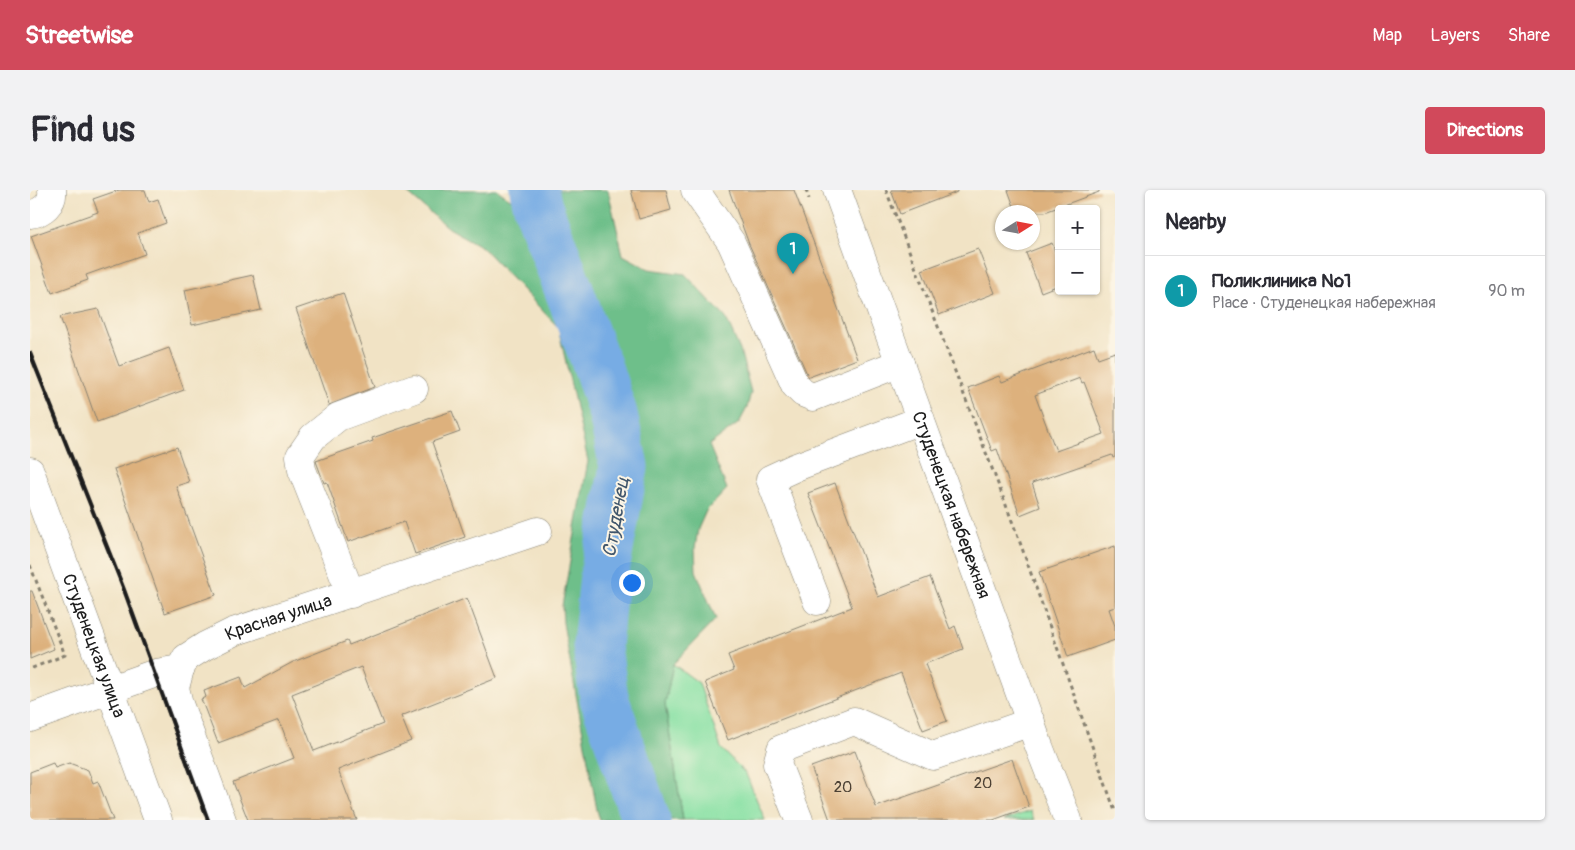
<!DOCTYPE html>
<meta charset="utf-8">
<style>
:root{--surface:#fff;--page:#f2f2f3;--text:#2b2b33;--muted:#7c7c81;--line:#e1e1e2;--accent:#d1495b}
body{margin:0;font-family:Pangolin,sans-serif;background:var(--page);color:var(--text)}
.controls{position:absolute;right:15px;top:15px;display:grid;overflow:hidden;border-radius:5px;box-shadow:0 1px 4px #0004}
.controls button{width:45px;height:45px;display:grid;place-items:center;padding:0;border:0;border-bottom:1px solid var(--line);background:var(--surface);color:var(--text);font:25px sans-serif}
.compass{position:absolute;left:965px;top:15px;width:45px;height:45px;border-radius:50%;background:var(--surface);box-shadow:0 1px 4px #0004;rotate:79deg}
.you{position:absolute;left:601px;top:392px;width:18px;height:18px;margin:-12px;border:4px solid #fff;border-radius:50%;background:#1a73e8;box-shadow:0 0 0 8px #1a73e833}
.badge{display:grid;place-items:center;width:32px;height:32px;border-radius:50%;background:var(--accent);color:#fff;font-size:16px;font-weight:700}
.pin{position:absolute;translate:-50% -41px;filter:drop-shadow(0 1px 2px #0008)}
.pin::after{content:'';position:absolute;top:26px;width:18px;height:15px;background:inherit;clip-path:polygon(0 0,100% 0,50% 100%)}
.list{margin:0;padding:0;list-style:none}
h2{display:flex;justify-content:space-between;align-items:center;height:65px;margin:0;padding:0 20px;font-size:21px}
h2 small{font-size:16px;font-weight:400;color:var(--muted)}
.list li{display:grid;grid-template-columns:32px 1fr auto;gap:15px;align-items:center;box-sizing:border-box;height:70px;padding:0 20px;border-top:1px solid var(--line)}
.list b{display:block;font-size:19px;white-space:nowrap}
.list p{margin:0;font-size:16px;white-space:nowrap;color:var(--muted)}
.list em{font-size:16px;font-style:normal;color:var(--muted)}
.map{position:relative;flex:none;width:1085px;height:630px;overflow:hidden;border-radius:5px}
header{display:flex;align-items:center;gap:30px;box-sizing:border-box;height:70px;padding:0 25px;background:var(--accent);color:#fff}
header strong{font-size:24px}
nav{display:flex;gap:28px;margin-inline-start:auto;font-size:18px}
.intro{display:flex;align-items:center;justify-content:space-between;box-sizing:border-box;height:120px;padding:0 30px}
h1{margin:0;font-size:35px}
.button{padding:12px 22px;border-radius:5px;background:var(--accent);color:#fff;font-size:18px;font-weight:700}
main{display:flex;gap:30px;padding:0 30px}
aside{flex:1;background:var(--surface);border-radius:5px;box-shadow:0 1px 4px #0004}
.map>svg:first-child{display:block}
.green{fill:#89e1a5;stroke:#527e60}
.forest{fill:#6ebf8a;stroke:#456e53}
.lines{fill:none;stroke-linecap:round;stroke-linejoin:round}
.river{stroke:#77ace4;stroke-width:49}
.building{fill:#ddb17d;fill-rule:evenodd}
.minor-casing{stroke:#868070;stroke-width:29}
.path{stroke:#868070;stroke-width:3;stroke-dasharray:4 4;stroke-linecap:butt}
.minor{stroke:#fff;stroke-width:28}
.rail{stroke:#1c1c1c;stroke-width:4}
.labels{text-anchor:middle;stroke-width:4;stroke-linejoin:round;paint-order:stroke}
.number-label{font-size:15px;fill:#4c4134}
.street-label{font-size:18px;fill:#1c1c1c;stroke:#fcf5e5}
.water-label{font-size:19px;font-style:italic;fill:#40566c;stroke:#fcf5e5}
</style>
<header>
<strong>Streetwise</strong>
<nav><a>Map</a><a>Layers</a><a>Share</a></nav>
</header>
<div class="intro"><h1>Find us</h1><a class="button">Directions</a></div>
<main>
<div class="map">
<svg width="1085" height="630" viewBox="0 0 1085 630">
<rect width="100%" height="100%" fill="#fcf5e5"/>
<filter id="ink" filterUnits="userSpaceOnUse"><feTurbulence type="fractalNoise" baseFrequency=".02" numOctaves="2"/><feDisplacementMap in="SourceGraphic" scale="10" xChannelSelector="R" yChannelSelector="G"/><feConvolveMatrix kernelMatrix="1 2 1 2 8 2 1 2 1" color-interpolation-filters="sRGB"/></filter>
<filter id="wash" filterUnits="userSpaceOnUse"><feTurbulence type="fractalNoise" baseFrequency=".0096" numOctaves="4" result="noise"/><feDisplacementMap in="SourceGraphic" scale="20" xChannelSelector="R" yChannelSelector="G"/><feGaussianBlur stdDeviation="1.12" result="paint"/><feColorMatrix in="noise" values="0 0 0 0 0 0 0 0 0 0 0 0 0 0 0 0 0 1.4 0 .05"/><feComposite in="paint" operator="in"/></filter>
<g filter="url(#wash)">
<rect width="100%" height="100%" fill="#f1e3c5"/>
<!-- green -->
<g class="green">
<path d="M 643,474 L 669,493 L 691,558 L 716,584 L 735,630 L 653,630 L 635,514 Z"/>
<path d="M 1000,621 L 1004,630 L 974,630 Z"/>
</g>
<!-- forest -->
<path class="forest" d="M 374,0 L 467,0 L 498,21 L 515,8 L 517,0 L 578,0 L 593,65 L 619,79 L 655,84 L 696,128 L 710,160 L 721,202 L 717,218 L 709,233 L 679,255 L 697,299 L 676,321 L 668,339 L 665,358 L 666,381 L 686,429 L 643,474 L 635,514 L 653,630 L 570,630 L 567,620 L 533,433 L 532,416 L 558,271 L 528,137 L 452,57 L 418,38 Z"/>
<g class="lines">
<!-- river -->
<path class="river" d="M 504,0 L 508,17 L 568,178 L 583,224 L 594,277 L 574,386 L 567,456 L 574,508 L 616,630"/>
</g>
<g id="blocks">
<!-- building -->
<g class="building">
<path d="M 89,0 L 115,0 L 119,12 L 128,9 L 136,33 L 108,43 L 115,64 L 56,85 L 58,90 L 22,103 L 1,46 L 68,22 L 63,9 Z"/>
<path d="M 601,0 L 636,0 L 641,20 L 609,29 Z"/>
<path d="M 699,0 L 764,0 L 827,169 L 779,187 L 778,186 L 719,54 Z"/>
<path d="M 861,0 L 927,0 L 927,2 L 870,24 Z"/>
<path d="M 978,0 L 1069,0 L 1069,2 L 1015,22 L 986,22 Z"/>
<path d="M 1022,53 L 1029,71 L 1029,95 L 1011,102 L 996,63 Z"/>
<path d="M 948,59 L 965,103 L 909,125 L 892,80 Z"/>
<path d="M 223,85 L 231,120 L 162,135 L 155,100 Z"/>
<path d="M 313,103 L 345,197 L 299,215 L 266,119 Z"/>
<path d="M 68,119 L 89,176 L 139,158 L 154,200 L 67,232 L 30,127 Z"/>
<path d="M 1064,157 L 1068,168 L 1085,162 L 1085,267 L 1083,268 L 1082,265 L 1002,293 L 1010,317 L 990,325 L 967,259 L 962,261 L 938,198 L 969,186 L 972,192 ZM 1050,188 L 1052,193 L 1054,192 L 1074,244 L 1026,261 L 1005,205 Z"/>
<path d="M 422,221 L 430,242 L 402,252 L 435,347 L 385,364 L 374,332 L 318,352 L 297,292 L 294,293 L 286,271 L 343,251 L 342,248 Z"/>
<path d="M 147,257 L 159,292 L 146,296 L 186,405 L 135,423 L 84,279 Z"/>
<path d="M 805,293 L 848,407 L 900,387 L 920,439 L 925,436 L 933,459 L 895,474 L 917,531 L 893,540 L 871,483 L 698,550 L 675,492 L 704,480 L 698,465 L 822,417 L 778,303 Z"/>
<path d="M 1085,356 L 1085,417 L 1079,419 L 1085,436 L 1085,450 L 1038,467 L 1009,382 Z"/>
<path d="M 0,401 L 2,401 L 24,459 L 0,469 Z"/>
<path d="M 437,408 L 467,488 L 371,526 L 381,551 L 308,580 L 327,630 L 218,630 L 203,592 L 264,568 L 249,530 L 188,553 L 171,509 L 176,507 L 174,501 L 211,487 L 215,498 L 263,472 L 317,451 L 319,455 ZM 331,477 L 353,534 L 284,561 L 262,504 Z"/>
<path d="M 825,561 L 846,617 L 982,569 L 999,617 L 963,630 L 800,630 L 781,577 Z"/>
<path d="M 23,573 L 25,578 L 39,573 L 58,580 L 63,593 L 68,591 L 83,630 L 0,630 L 0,582 Z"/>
</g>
</g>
</g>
<g filter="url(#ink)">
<use href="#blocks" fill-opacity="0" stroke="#868070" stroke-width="1"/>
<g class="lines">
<!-- minor casing -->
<g class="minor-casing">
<g id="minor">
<path d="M 665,0 L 701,52 L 765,195 L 773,203 L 783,207 L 870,173"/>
<path id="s1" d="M 807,0 L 1010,559 L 1038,630"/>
<path d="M 0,24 C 12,23 24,13 22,0"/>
<path id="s2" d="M 0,281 L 128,630"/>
<path d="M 321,404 L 272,280 L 270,266 L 283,247 L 308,227 L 384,199"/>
<path d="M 787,411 L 740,289 L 766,277 L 891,230"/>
<path d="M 0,528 L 126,483 L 150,479"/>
<path id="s3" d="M 192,630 L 149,514 L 145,498 L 150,479 L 156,468 L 175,456 L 203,442 L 508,341"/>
<path d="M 769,630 L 747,574 L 751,559 L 824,531 L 903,566 L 1001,532"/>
</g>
</g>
<!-- path -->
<g class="path">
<path d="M 776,0 L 779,9"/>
<path d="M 856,0 L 987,344 L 1085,621"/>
<path d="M 0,375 L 35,465 L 0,479"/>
</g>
<!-- minor -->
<use href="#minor" class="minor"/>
<!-- rail -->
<path class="rail" d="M 0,163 L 93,397 L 178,630"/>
</g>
</g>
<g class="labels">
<!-- number labels -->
<g class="number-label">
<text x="953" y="598">20</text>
<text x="813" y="602">20</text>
</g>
<!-- street labels -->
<g class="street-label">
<text dy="6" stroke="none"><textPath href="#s1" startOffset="335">Студенецкая набережная</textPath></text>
<text dy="6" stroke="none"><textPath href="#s3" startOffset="274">Красная улица</textPath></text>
<text dy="6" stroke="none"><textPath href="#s2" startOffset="186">Студенецкая улица</textPath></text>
</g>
<!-- water labels -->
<g class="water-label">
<text transform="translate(585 327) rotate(-80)" y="7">Студенец</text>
</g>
</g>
</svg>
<div class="controls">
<button>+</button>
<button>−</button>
</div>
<svg class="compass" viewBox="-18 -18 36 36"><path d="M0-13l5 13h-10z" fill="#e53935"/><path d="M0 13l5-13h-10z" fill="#7c7c81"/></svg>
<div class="you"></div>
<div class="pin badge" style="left:763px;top:84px;background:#0f9aa8">1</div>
</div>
<aside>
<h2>Nearby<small></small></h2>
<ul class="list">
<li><span class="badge" style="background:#0f9aa8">1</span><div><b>Поликлиника №1</b><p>Place · Студенецкая набережная</p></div><em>90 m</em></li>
</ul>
</aside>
</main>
